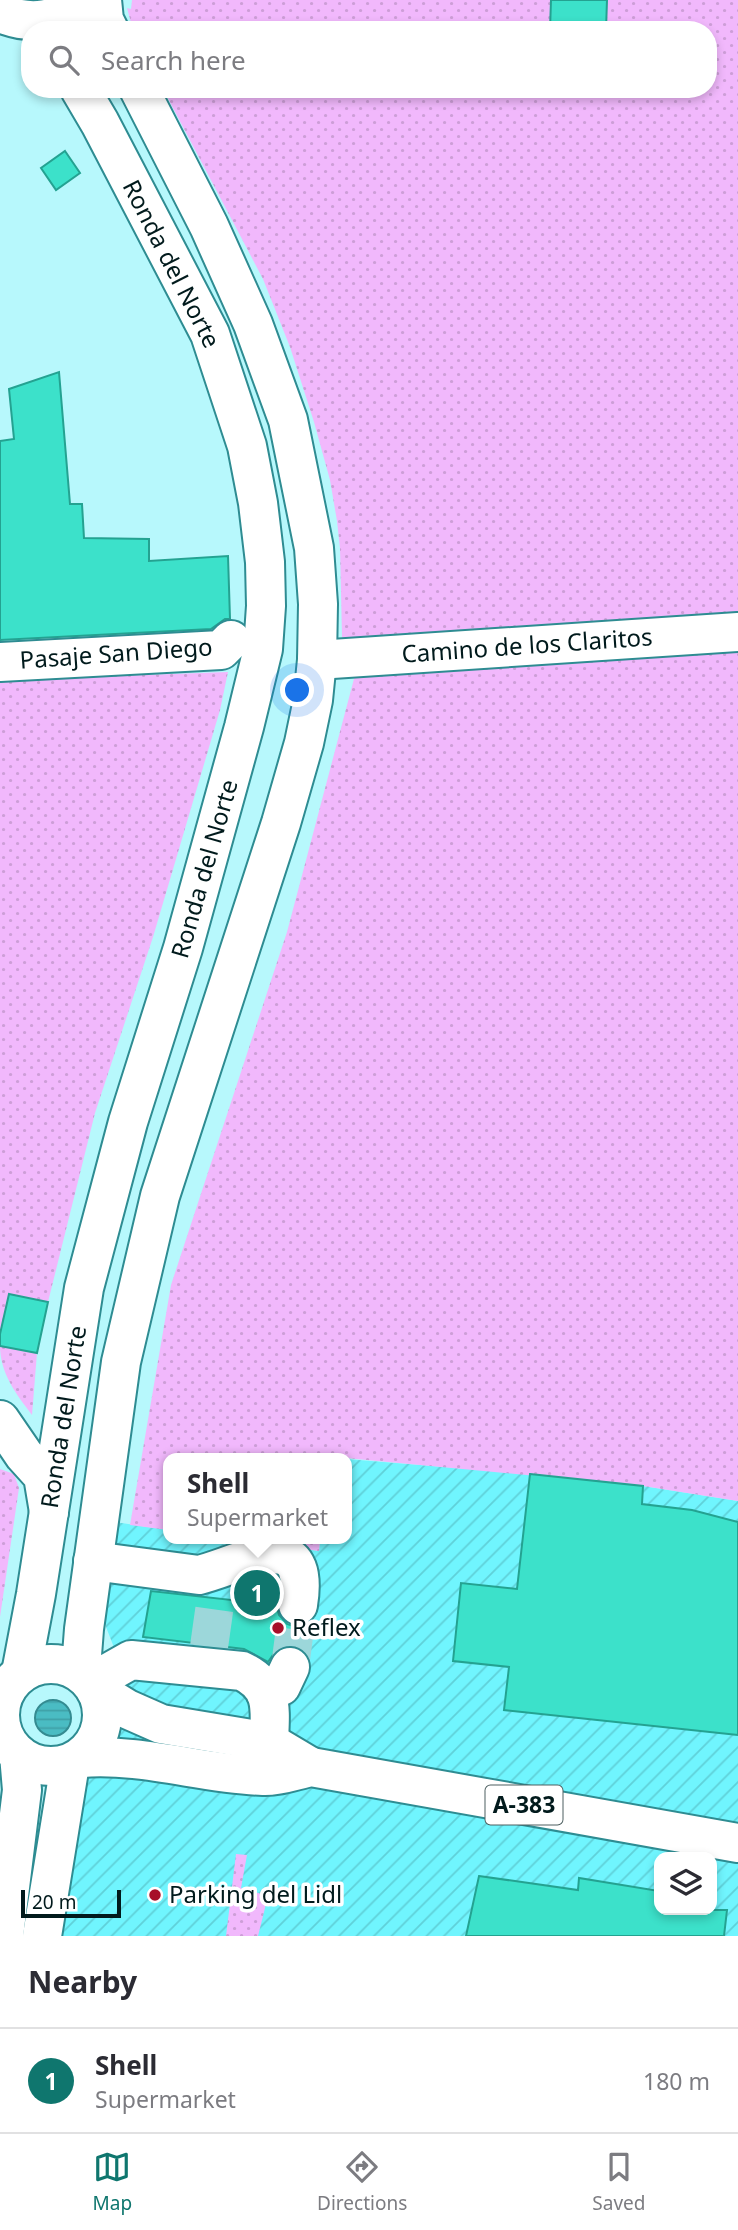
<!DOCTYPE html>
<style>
:root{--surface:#fff;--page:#f2f2f3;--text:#2b2b33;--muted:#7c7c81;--line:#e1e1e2;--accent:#0f766e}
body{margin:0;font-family:"Noto Sans",sans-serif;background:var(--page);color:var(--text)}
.controls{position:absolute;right:21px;bottom:21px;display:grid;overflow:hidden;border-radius:14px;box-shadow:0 4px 10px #0003}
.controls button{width:63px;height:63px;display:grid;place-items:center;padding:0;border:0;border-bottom:2px solid var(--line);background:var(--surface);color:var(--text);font:35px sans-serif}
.scale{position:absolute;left:21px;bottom:18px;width:100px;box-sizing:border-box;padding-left:7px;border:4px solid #011a1c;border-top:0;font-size:19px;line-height:24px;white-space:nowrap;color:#011a1c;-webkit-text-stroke:5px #fff;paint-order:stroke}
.you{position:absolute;left:298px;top:691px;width:24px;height:24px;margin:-18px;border:5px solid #fff;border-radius:50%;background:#1a73e8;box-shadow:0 0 0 10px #1a73e833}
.badge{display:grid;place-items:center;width:46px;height:46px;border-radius:50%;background:var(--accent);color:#fff;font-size:23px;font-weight:700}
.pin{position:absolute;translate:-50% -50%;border:4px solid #fff;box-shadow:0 2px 7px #0006}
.popup{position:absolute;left:163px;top:1453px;width:189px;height:91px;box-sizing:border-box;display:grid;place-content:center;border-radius:14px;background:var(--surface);filter:drop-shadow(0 2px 5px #0005);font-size:23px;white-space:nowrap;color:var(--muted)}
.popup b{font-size:26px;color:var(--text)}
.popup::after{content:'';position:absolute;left:50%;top:100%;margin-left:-14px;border:14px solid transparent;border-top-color:var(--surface)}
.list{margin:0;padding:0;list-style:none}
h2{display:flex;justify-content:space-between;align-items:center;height:91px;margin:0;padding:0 28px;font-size:30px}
h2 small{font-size:23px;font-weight:400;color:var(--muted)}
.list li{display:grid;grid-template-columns:46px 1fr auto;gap:21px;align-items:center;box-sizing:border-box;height:105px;padding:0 28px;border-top:2px solid var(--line)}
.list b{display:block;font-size:26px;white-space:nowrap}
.list p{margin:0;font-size:23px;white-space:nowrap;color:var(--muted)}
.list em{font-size:23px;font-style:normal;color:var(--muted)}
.icon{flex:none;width:38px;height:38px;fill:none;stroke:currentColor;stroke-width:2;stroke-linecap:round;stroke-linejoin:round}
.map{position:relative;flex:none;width:738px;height:1936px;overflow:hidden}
.search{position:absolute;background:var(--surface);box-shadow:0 4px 10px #0003;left:21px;right:21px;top:21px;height:77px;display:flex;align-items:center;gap:18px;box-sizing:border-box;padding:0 24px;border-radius:28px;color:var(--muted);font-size:26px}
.sheet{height:196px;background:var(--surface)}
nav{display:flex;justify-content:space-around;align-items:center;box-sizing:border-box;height:98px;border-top:2px solid var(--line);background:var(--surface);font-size:19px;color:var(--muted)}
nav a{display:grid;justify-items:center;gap:4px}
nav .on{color:var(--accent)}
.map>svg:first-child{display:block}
.industrial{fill:url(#industrial-furrows);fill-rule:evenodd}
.grass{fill:url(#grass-dots)}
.water{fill:url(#water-rules);stroke:#348b91;stroke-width:2}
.building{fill:#3ce1ca;stroke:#24a291;stroke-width:2}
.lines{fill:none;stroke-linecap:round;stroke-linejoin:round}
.minor-tunnel{stroke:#9cd7da;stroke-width:38;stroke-dasharray:38 19;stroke-linecap:butt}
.minor-casing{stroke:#2e8c92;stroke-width:42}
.major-casing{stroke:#2e8c92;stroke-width:42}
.minor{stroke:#fff;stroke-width:38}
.major{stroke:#fff;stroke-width:38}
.poi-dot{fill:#a70f29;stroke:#fff;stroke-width:2.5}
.labels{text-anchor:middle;stroke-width:7;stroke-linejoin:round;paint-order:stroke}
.shield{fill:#fff;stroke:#4d5f60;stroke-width:2}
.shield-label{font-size:23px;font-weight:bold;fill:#011a1c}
.street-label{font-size:24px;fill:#011a1c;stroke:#fff}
.poi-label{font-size:24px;fill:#011a1c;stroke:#fff;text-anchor:start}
</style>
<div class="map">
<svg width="738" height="1936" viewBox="0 0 738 1936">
<defs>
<pattern id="industrial-furrows" width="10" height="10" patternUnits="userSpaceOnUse" patternTransform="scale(1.75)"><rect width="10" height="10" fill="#70f5fe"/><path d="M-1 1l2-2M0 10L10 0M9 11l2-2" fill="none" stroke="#5fd1d9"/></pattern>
<pattern id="grass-dots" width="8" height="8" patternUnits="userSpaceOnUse" patternTransform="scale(1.75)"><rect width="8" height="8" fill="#f1b8fc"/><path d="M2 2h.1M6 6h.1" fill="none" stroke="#cd9ed7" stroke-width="1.8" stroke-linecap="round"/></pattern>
<pattern id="water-rules" width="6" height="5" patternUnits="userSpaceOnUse" patternTransform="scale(1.75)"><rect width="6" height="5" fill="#4abcc3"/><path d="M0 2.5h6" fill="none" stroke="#3fa1a7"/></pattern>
</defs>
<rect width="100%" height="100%" fill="#b7f8fc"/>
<!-- industrial -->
<path class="industrial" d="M 346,1459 L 530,1474 L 643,1486 L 738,1501 L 738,1936 L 42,1936 L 92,1747 L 100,1734 L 103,1719 L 102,1704 L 115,1650 L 106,1627 L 105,1604 L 115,1522 L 168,1530 L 168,1539 L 230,1539 L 319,1551 L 320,1539 L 346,1539 ZM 659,1857 L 712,1857 L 712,1910 L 659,1910 Z"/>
<!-- grass -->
<g class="grass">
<path d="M 132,0 L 738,0 L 738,617 L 345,641 L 342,637 L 340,548 L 337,521 L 330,480 L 314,422 L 290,347 L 263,279 L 163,89 L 708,89 L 708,30 L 133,30 L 127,8 L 131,9 Z"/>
<path d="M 738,648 L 738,1501 L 643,1486 L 346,1458 L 168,1458 L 168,1530 L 130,1525 L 171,1285 L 287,932 L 355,675 Z"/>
<path d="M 228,672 L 220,710 L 153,937 L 95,1113 L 48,1302 L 9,1294 L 0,1334 L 0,680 Z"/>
<path d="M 0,1346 L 37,1353 L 32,1415 C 16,1394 0,1373 0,1346 Z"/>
<path d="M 0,1469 L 14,1474 L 19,1488 L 0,1617 Z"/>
<path d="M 230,1539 L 320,1539 L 319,1551 Z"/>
<path d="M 236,1854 L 247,1855 L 241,1888 L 268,1896 L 258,1936 L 226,1936 Z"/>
</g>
<!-- water -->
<circle class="water" cx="53" cy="1718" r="18"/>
<!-- building -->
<g class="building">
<path d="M 551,0 L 607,0 L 606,30 L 550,30 Z"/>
<path d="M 65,151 L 80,173 L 56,190 L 41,168 Z"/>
<path d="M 59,372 L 70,504 L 82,504 L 84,538 L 149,539 L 149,561 L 228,556 L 230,619 L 225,619 L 211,629 L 0,640 L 0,441 L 14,439 L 9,389 Z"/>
<path d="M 9,1294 L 48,1302 L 37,1353 L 0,1346 L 0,1334 Z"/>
<path d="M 530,1474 L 643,1486 L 642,1504 L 692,1510 L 738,1522 L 738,1735 L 504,1710 L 509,1667 L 453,1661 L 461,1583 L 517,1589 Z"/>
<path d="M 271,1576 L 276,1577 L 277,1582 L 276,1604 L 279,1615 L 287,1624 L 296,1627 L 310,1623 L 307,1654 L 299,1647 L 288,1645 L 277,1649 L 268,1662 L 244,1649 L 143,1637 L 151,1591 L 249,1602 L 251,1581 Z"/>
<path d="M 479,1876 L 578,1890 L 579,1878 L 659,1891 L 659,1910 L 727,1910 L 724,1936 L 466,1936 Z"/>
</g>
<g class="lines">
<!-- minor-tunnel -->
<g class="minor-tunnel">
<path d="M 209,1647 L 216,1597"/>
<path d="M 290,1667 L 298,1605"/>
</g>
<!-- minor casing -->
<g class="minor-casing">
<g id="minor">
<path d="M 317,660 L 738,632"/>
<path d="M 0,662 L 221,650 L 231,640"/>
<path d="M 0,1420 L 24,1455 L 43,1476 L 49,1512"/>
<path d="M 93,1561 L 199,1575 C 241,1565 312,1520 298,1605"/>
<path d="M 92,1682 L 131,1660 L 242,1671 C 275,1687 270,1710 269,1742"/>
<path d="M 266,1693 L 281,1686 L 290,1667"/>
</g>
</g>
<!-- major casing -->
<g class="major-casing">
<g id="major">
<path d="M 102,0 L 104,20 L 109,30"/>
<path d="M 0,13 C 31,26 59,21 85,0"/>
<circle cx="51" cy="1715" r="51"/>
<path d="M 21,1673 L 36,1594 L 84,1288 L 128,1122 L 183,948 L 244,727 L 263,649 L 266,606 L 265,562 L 258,503 L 247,446 L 210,334 L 100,123 L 80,89"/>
<path d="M 85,1676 L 82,1655 L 84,1629 L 121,1362 L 160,1196 L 281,823 L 304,743 L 313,700 L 317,660 L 318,604 L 314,548 L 288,420 L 253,324 L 209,226 L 139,89"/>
<path d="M 96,1690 L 127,1709 L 161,1724 L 269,1742 L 311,1767"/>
<path d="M 81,1758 C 143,1753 202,1774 263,1776 C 278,1777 296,1770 311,1767 L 738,1843"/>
<path d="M 4,1936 L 22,1790 L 19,1755"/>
<path d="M 42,1936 L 70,1764"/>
</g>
</g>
<!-- minor -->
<use href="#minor" class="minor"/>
<!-- major -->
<use href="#major" class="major"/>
</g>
<!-- markers -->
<g class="poi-dot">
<circle cx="278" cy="1628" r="7"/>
<circle cx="155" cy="1895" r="7"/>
</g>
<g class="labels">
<!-- shield labels -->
<rect class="shield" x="485.5" y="1785.5" width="77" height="39" rx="5"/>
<g class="shield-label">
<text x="524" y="1813">A-383</text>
</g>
<!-- street labels -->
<g class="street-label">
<text transform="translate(171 264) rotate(63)" y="8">Ronda del Norte</text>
<text transform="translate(527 646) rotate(-4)" y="8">Camino de los Claritos</text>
<text transform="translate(116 654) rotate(-4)" y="8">Pasaje San Diego</text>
<text transform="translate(205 869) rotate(-74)" y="8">Ronda del Norte</text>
<text transform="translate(64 1417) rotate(-81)" y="8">Ronda del Norte</text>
</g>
<!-- poi labels -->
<g class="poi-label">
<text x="292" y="1636">Reflex</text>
<text x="169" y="1903">Parking del Lidl</text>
</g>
</g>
</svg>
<div class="controls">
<button><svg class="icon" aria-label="layers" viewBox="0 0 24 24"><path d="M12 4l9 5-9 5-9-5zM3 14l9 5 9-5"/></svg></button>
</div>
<div class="scale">20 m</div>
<div class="you"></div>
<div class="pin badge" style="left:257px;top:1593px">1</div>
<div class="popup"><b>Shell</b>Supermarket</div>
<div class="search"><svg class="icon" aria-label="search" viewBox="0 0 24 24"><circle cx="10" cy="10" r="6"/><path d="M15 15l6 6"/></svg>Search here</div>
</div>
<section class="sheet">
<h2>Nearby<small></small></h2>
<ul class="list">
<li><span class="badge">1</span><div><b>Shell</b><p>Supermarket</p></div><em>180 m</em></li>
</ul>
</section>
<nav>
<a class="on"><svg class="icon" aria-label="map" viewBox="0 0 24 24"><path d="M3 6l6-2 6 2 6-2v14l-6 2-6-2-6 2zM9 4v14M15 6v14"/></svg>Map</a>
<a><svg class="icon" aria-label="directions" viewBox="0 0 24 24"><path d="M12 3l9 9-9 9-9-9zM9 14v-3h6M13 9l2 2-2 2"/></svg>Directions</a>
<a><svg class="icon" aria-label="saved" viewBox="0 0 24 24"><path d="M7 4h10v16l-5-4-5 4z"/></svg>Saved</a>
</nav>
